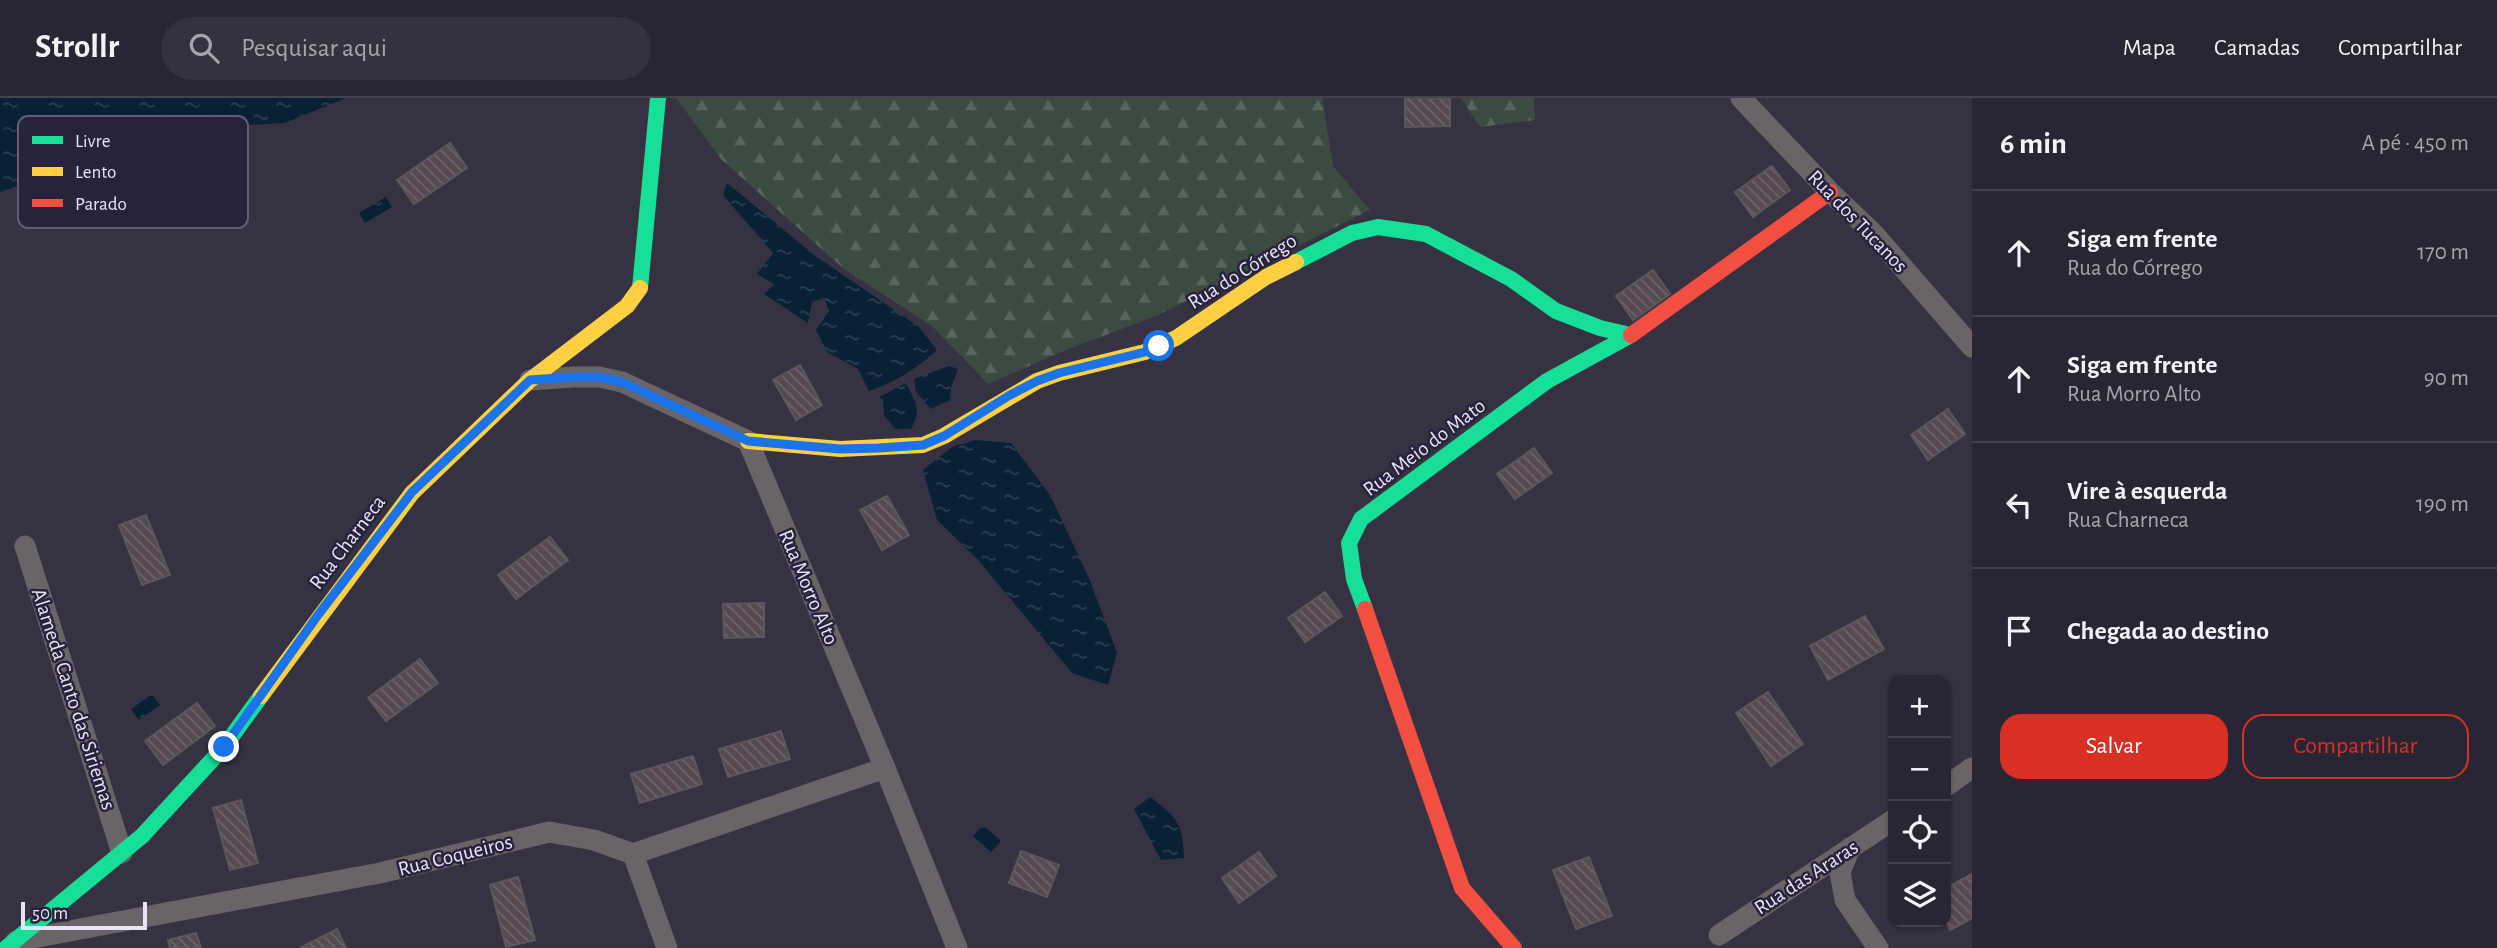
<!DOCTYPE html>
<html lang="pt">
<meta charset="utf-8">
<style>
:root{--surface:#282632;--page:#34323e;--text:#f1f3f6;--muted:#a5a5ac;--line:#44434d;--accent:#d93025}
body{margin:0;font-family:"Alegreya Sans",sans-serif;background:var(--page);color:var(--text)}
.controls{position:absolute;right:21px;bottom:21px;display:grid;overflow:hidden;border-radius:14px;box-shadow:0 2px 5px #0004}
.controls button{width:63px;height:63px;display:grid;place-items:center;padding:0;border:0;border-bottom:2px solid var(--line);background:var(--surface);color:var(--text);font:35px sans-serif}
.scale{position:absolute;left:21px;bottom:18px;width:126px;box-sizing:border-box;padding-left:7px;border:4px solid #e8e4f7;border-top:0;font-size:19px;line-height:24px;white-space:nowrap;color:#e8e4f7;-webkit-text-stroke:5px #29223d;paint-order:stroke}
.stop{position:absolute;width:21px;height:21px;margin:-16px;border:5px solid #1a73e8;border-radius:50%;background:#fff}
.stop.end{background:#1a73e8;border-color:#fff;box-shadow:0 2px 7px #0008}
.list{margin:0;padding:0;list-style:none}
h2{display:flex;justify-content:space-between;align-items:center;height:91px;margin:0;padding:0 28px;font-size:30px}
h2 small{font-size:23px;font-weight:400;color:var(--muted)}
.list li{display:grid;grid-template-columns:46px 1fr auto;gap:21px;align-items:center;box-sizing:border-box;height:126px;padding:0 28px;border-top:2px solid var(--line)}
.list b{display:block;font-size:26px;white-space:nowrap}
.list p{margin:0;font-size:23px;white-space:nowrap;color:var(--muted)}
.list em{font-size:23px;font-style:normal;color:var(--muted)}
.actions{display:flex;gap:14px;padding:21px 28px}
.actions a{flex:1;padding:16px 0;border:2px solid var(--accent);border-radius:21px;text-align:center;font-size:24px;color:var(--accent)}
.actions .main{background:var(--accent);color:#fff}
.icon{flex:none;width:38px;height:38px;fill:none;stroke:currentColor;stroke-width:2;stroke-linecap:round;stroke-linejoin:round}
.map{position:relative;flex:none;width:1972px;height:850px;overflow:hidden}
header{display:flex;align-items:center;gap:42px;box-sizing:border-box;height:98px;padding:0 35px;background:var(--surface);border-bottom:2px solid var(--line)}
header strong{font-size:33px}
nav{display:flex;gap:38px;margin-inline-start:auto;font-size:24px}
.search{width:490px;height:63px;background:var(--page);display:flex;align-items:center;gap:18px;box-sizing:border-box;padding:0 24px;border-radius:38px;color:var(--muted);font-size:26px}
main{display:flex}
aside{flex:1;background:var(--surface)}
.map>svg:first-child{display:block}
.forest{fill:url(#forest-firs)}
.water{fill:url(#water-ripples)}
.building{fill:url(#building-back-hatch);stroke:#5d565a;stroke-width:2}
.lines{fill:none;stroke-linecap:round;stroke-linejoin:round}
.street{stroke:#6a6467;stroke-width:21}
.fast{stroke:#16e098;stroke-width:16}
.slow{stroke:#ffcf43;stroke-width:16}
.jam{stroke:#f24e42;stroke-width:16}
.route{stroke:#1a73e8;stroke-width:9}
.labels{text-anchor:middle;stroke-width:5;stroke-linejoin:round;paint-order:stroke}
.street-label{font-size:21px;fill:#e8e4f7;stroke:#29223d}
.key{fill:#29223d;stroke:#625c75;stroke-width:2}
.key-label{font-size:19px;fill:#e8e4f7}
</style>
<header>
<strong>Strollr</strong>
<div class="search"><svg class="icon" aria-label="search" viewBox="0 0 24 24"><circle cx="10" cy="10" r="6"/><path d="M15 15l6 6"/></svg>Pesquisar aqui</div>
<nav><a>Mapa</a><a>Camadas</a><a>Compartilhar</a></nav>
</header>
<main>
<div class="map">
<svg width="1972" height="850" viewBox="0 0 1972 850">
<defs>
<pattern id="forest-firs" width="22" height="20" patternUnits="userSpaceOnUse" patternTransform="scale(1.75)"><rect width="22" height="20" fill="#3b4b3f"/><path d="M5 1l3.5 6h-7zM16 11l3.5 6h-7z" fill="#57655c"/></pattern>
<pattern id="water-ripples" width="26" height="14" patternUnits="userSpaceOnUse" patternTransform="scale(1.75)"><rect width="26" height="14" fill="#082134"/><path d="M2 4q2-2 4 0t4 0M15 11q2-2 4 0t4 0" fill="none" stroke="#2c4152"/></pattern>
<pattern id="building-back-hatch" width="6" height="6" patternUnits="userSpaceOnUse" patternTransform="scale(1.75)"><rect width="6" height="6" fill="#534b51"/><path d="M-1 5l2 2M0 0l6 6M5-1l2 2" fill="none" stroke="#6c656b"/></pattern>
</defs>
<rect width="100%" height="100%" fill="#363242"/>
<!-- forest -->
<g class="forest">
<path d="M 676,0 L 1322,0 L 1333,68 L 1370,112 L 1156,218 L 1066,252 L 988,286 L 932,228 L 844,171 L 721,61 Z"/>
<path d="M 1461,0 L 1534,0 L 1535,22 L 1480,29 Z"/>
</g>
<!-- water -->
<g class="water">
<path d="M 0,0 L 346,0 L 285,25 L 191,30 L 0,94 Z"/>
<path d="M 727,85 L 814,157 L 919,229 L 937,252 C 916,271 896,284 869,293 L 858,271 L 827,254 L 816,232 L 829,213 L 824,200 L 812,204 L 808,225 L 764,196 L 774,186 L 757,176 L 773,155 L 723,97 Z"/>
<path d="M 386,99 L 392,109 L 365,125 L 359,115 Z"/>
<path d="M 949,268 L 958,271 L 951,290 L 950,302 L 931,311 L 916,294 L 914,281 Z"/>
<path d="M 906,285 C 915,304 923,311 911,331 L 895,331 L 884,317 L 883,303 L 879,299 Z"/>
<path d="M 975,342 L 1011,345 L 1050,397 L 1089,480 L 1117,555 L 1108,587 L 1072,575 L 978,462 L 937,422 L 923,372 L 952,349 Z"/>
<path d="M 152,596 L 160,607 L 139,622 L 131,611 Z"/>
<path d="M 1150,699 C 1178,720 1182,724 1184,760 L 1161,762 L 1134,711 Z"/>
<path d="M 983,727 L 1001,743 L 991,754 L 973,738 Z"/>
</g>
<!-- building -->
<g class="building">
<path d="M 1405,0 L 1450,0 L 1450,28 L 1405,29 Z"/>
<path d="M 450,45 L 467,70 L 414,106 L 397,82 Z"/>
<path d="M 1772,68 L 1790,92 L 1753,119 L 1735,94 Z"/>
<path d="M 1653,172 L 1670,196 L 1633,222 L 1616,198 Z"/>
<path d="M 800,267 L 822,307 L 796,322 L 773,282 Z"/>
<path d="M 1948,311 L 1965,336 L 1928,362 L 1911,337 Z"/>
<path d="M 1534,350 L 1552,375 L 1515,401 L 1497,376 Z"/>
<path d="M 887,398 L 909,437 L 882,452 L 860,412 Z"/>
<path d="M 146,417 L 170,477 L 142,487 L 119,427 Z"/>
<path d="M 550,439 L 568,462 L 516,501 L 498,477 Z"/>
<path d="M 1325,494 L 1342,518 L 1305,544 L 1288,520 Z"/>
<path d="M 764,505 L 764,539 L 724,540 L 723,506 Z"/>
<path d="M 1865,518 L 1884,551 L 1828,582 L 1810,548 Z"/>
<path d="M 420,561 L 438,585 L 386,623 L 368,600 Z"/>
<path d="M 1768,594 L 1803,646 L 1771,668 L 1736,615 Z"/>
<path d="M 197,605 L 215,628 L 163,667 L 145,643 Z"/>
<path d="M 781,633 L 790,661 L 728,679 L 719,651 Z"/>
<path d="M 693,658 L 702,686 L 640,705 L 631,676 Z"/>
<path d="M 241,702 L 258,765 L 230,772 L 213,710 Z"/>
<path d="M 1021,753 L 1059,767 L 1047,799 L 1009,785 Z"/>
<path d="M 1259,754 L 1276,778 L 1239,805 L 1222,780 Z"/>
<path d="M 1589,759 L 1612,818 L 1576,831 L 1553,772 Z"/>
<path d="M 1972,776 L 1972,820 L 1950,832 L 1946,823 L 1946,790 Z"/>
<path d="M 518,779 L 535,842 L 506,849 L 490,787 Z"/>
<path d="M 337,831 L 346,850 L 300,850 Z"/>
<path d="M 196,835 L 201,850 L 170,850 L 168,842 Z"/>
</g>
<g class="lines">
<!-- street -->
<g class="street">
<path d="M 1741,0 L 1830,94 L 1873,135 L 1972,249"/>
<path d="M 530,282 L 573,279 L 599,279 L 622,284 L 748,343 L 885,670 L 957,850"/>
<path d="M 25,448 L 122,755"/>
<path d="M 1946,688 L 1972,670"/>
<path d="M 1850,750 L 1840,774 L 1845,802 L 1878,850"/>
<path d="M 633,756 L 667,850"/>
<path d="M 1719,837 L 1893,722"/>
<path d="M 16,843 L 380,775 L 549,734 L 594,742 L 633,756 L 885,670"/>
</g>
<!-- fast -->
<g class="fast">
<path d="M 1296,164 L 1352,135 L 1378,129 L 1426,136 L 1511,181 L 1556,213 L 1600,230 L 1630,237"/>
<path d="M 640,190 L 658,0"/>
<path d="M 1365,511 L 1354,481 L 1349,445 L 1361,421 L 1547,283 L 1631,237"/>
<path d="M 6,850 L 142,738 L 224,649 L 261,598"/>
</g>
<!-- slow -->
<g class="slow">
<path d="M 748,343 L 840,351 L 923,347 L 944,338 L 1037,283 L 1059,275 L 1145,254 L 1176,240 L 1266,179 L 1296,164"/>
<path d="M 261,598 L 412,395 L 530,282 L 627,208 L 640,190"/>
</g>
<!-- jam -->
<g class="jam">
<path d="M 1631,237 L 1830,94"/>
<path d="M 1365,511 L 1462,790 L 1514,850"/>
</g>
</g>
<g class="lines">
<!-- route -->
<path class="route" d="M 224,649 L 318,517 L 412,394 L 530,282 L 573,279 L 599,279 L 622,284 L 748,343 L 840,351 L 879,350 L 923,347 L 944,338 L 1010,297 L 1037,283 L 1059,275 L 1145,254 L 1159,248"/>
</g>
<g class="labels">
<!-- street labels -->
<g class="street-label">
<text transform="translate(1858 123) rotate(46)" y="7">Rua dos Tucanos</text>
<text transform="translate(1242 173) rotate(-32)" y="7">Rua do Córrego</text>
<text transform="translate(1424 349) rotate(-37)" y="7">Rua Meio do Mato</text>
<text transform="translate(347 444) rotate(-53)" y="7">Rua Charneca</text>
<text transform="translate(809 489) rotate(67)" y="7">Rua Morro Alto</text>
<text transform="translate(74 601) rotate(72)" y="7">Alameda Canto das Siriemas</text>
<text transform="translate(455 757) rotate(-14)" y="7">Rua Coqueiros</text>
<text transform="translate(1806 779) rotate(-33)" y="7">Rua das Araras</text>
</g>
</g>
<!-- legend -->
<rect x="18" y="18" width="230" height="112" rx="10" class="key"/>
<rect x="32" y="38" width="31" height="8" fill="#16e098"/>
<rect x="32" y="69" width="31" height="9" fill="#ffcf43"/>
<rect x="32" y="101" width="31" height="8" fill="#f24e42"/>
<g class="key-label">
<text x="75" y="49">Livre</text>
<text x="75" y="80">Lento</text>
<text x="75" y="112">Parado</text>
</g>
</svg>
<div class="controls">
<button>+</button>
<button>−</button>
<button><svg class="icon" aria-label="locate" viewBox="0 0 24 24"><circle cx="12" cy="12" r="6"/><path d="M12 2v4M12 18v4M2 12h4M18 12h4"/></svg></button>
<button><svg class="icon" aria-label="layers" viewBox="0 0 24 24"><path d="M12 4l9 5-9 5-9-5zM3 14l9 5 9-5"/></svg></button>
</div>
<div class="scale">50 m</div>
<div class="stop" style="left:1159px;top:248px"></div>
<div class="stop end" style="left:224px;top:649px"></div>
</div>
<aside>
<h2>6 min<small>A pé · 450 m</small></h2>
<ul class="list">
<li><svg class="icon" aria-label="ahead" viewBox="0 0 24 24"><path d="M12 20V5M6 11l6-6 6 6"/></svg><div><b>Siga em frente</b><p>Rua do Córrego</p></div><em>170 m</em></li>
<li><svg class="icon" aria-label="ahead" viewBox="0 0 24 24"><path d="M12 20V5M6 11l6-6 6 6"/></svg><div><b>Siga em frente</b><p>Rua Morro Alto</p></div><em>90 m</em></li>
<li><svg class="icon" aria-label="left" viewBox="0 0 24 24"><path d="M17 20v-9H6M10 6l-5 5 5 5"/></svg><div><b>Vire à esquerda</b><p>Rua Charneca</p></div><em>190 m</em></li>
<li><svg class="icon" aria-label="arrive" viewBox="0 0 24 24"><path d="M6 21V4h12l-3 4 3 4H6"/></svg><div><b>Chegada ao destino</b></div></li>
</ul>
<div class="actions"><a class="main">Salvar</a><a>Compartilhar</a></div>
</aside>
</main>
